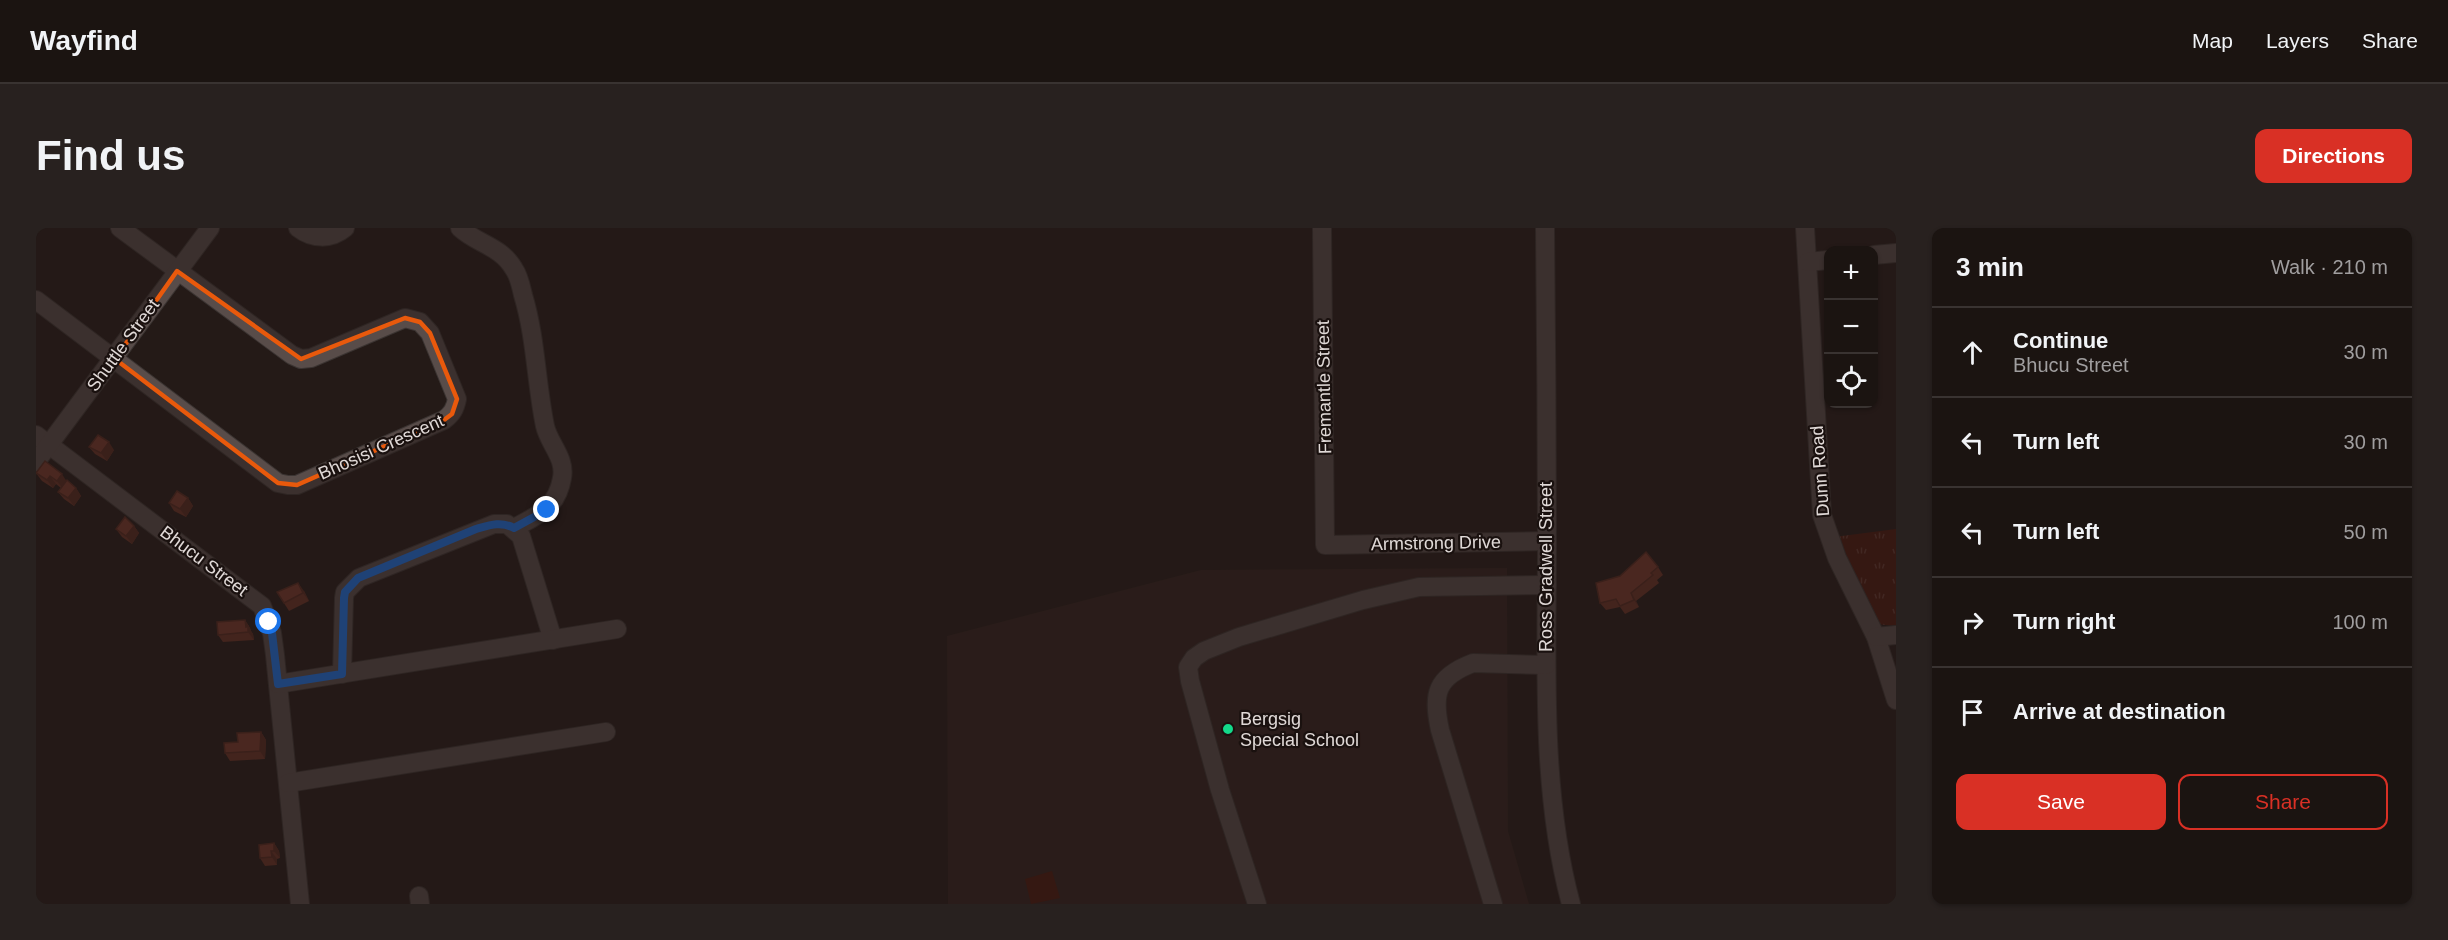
<!DOCTYPE html>
<meta charset="utf-8">
<style>
:root{--surface:#1b1411;--page:#28211f;--text:#f1f3f6;--muted:#a09e9f;--line:#393331;--accent:#d93025}
body{margin:0;font-family:Arial,sans-serif;background:var(--page);color:var(--text)}
.controls{position:absolute;right:18px;top:18px;display:grid;overflow:hidden;border-radius:12px;box-shadow:0 2px 4px #0004}
.controls button{width:54px;height:54px;display:grid;place-items:center;padding:0;border:0;border-bottom:2px solid var(--line);background:var(--surface);color:var(--text);font:30px sans-serif}
.stop{position:absolute;width:18px;height:18px;margin:-14px;border:4px solid #1a73e8;border-radius:50%;background:#fff}
.stop.end{background:#1a73e8;border-color:#fff;box-shadow:0 2px 6px #0008}
.list{margin:0;padding:0;list-style:none}
h2{display:flex;justify-content:space-between;align-items:center;height:78px;margin:0;padding:0 24px;font-size:26px}
h2 small{font-size:20px;font-weight:400;color:var(--muted)}
.list li{display:grid;grid-template-columns:39px 1fr auto;gap:18px;align-items:center;box-sizing:border-box;height:90px;padding:0 24px;border-top:2px solid var(--line)}
.list b{display:block;font-size:22px;white-space:nowrap}
.list p{margin:0;font-size:20px;white-space:nowrap;color:var(--muted)}
.list em{font-size:20px;font-style:normal;color:var(--muted)}
.actions{display:flex;gap:12px;padding:18px 24px}
.actions a{flex:1;padding:14px 0;border:2px solid var(--accent);border-radius:12px;text-align:center;font-size:21px;color:var(--accent)}
.actions .main{background:var(--accent);color:#fff}
.icon{flex:none;width:33px;height:33px;fill:none;stroke:currentColor;stroke-width:2;stroke-linecap:round;stroke-linejoin:round}
.map{position:relative;flex:none;width:1860px;height:676px;overflow:hidden;border-radius:12px}
header{display:flex;align-items:center;gap:36px;box-sizing:border-box;height:84px;padding:0 30px;background:var(--surface);border-bottom:2px solid var(--line)}
header strong{font-size:28px}
nav{display:flex;gap:33px;margin-inline-start:auto;font-size:21px}
.intro{display:flex;align-items:center;justify-content:space-between;box-sizing:border-box;height:144px;padding:0 36px}
h1{margin:0;font-size:42px}
.button{padding:15px 27px;border-radius:12px;background:var(--accent);color:#fff;font-size:21px;font-weight:700}
main{display:flex;gap:36px;padding:0 36px}
aside{flex:1;background:var(--surface);border-radius:12px;box-shadow:0 2px 4px #0004}
.map>svg:first-child{display:block}
.built{fill:#31211d}
.grass{fill:#4a170c}
.park{fill:url(#park-tufts)}
.lines{fill:none;stroke-linecap:round;stroke-linejoin:round}
.minor-casing{stroke:#3b3432;stroke-width:20}
.minor{stroke:#584c49;stroke-width:18}
.wall{fill:#683125}
.shaded-wall{fill:#55281e}
.building{fill:#79392b;stroke:#55281e;stroke-width:1.5}
.route{stroke:#1a73e8;stroke-width:8}
.marked{fill:none;stroke:#e8590c;stroke-width:4.5;stroke-linejoin:round}
.poi-dot{fill:#13d98a;stroke:#1a110f;stroke-width:2}
.labels{text-anchor:middle;stroke-width:4.5;stroke-linejoin:round;paint-order:stroke}
.street-label{font-size:18px;fill:#e0d9d7;stroke:#1a110f}
.poi-label{font-size:18px;fill:#e0d9d7;stroke:#1a110f;text-anchor:start}
</style>
<header>
<strong>Wayfind</strong>
<nav><a>Map</a><a>Layers</a><a>Share</a></nav>
</header>
<div class="intro"><h1>Find us</h1><a class="button">Directions</a></div>
<main>
<div class="map">
<svg width="1860" height="676" viewBox="0 0 1860 676">
<defs>
<pattern id="park-tufts" width="24" height="20" patternUnits="userSpaceOnUse" patternTransform="scale(1.5)"><rect width="24" height="20" fill="#4a170c"/><path d="M3 7l-1-3M5 7V3M7 7l1-3M15 17l-1-3M17 17v-4M19 17l1-3" fill="none" stroke="#64382f"/></pattern>
</defs>
<rect width="100%" height="100%" fill="#241a17"/>
<!-- built -->
<path class="built" d="M 1471,340 L 1472,603 L 1493,676 L 912,676 L 911,408 L 1165,342 Z"/>
<!-- grass -->
<path class="grass" d="M 1016,643 L 1024,670 L 995,676 L 989,651 Z"/>
<!-- park -->
<path class="park" d="M 1860,301 L 1860,398 L 1840,396 L 1798,309 Z"/>
<g class="lines">
<!-- minor casing -->
<g class="minor-casing">
<g id="minor">
<path d="M 262,0 C 276,11 295,12 309,0"/>
<path d="M 424,0 C 441,16 465,18 478,41 C 483,48 485,58 487,67 C 500,110 500,154 509,198 C 513,216 530,230 526,250 C 521,280 502,287 478,300"/>
<path d="M 1286,0 L 1289,317 L 1511,313"/>
<path d="M 1509,0 C 1510,105 1511,209 1511,314 C 1511,432 1504,562 1535,676"/>
<path d="M 1769,0 L 1786,287 L 1801,330 L 1840,409 L 1860,472"/>
<path d="M 1838,27 L 1860,25"/>
<path d="M 1772,34 L 1792,32"/>
<path d="M 0,72 L 242,255 L 252,257 L 261,257 L 408,192 C 416,186 419,181 421,171 L 394,105 L 384,94 L 369,90 L 275,130 L 265,131 L 256,127 L 84,0"/>
<path d="M 0,207 L 226,378 L 236,405 L 239,427 L 264,676"/>
<path d="M 0,234 L 174,0"/>
<path d="M 1840,409 L 1860,407"/>
<path d="M 306,446 L 308,370 L 309,364 L 323,350 L 458,296 L 471,296 L 485,308 L 517,412"/>
<path d="M 242,456 L 581,401"/>
<path d="M 252,555 L 570,504"/>
<path d="M 383,668 L 384,676"/>
<path d="M 1221,676 L 1184,562 L 1154,453 L 1152,439 L 1158,430 L 1168,423 L 1203,409 L 1327,372 L 1383,359 L 1511,357"/>
<path d="M 1457,676 L 1404,502 C 1396,466 1400,449 1437,435 L 1510,437"/>
</g>
</g>
<!-- minor -->
<use href="#minor" class="minor"/>
</g>
<!-- wall -->
<g class="wall">
<path d="M 53,219 L 78,222 L 71,233 L 59,226 Z"/>
<path d="M 0,245 L 30,252 L 40,260 L 45,268 L 38,278 L 28,271 L 22,264 L 25,260 L 20,256 L 17,260 L 6,253 Z"/>
<path d="M 152,270 L 157,278 L 150,289 L 138,283 L 133,275 Z"/>
<path d="M 98,298 L 103,305 L 96,316 L 86,309 L 80,301 Z"/>
<path d="M 1622,339 L 1627,347 L 1621,352 L 1623,355 L 1600,373 L 1603,379 L 1589,386 L 1584,379 L 1570,382 L 1564,375 Z"/>
<path d="M 268,363 L 273,373 L 253,383 L 241,364 Z"/>
<path d="M 209,392 L 214,400 L 215,403 L 217,406 L 218,412 L 187,414 L 182,407 Z"/>
<path d="M 225,504 L 230,512 L 229,531 L 194,533 L 189,525 L 202,514 Z"/>
<path d="M 238,615 L 243,623 L 244,630 L 241,631 L 241,637 L 229,638 L 224,630 Z"/>
</g>
<!-- shaded-wall -->
<g class="shaded-wall">
<path d="M 73,214 L 78,222 L 71,233 L 65,225 Z"/>
<path d="M 26,246 L 31,254 L 27,261 L 21,253 Z"/>
<path d="M 14,248 L 20,256 L 17,260 L 11,252 Z"/>
<path d="M 40,260 L 45,268 L 38,278 L 32,270 Z"/>
<path d="M 152,270 L 157,278 L 150,289 L 144,281 Z"/>
<path d="M 98,298 L 103,305 L 96,316 L 90,308 Z"/>
<path d="M 262,355 L 268,363 L 273,373 L 267,365 Z"/>
<path d="M 1595,365 L 1600,373 L 1603,379 L 1598,372 Z"/>
<path d="M 209,392 L 214,400 L 215,403 L 217,406 L 218,412 L 212,404 Z"/>
<path d="M 225,504 L 230,512 L 229,531 L 224,523 Z"/>
<path d="M 238,615 L 243,623 L 244,630 L 238,623 Z"/>
<path d="M 235,623 L 241,631 L 241,637 L 236,629 Z"/>
</g>
<!-- building -->
<g class="building">
<path d="M 62,207 L 73,214 L 65,225 L 53,219 Z"/>
<path d="M 9,233 L 26,246 L 21,253 L 14,248 L 11,252 L 0,245 Z"/>
<path d="M 31,252 L 40,260 L 32,270 L 22,264 Z"/>
<path d="M 141,263 L 152,270 L 144,281 L 133,275 Z"/>
<path d="M 89,289 L 98,298 L 90,308 L 80,301 Z"/>
<path d="M 1610,324 L 1622,339 L 1615,345 L 1617,347 L 1595,365 L 1598,372 L 1584,378 L 1580,371 L 1564,375 L 1560,355 L 1584,348 Z"/>
<path d="M 262,355 L 267,365 L 248,375 L 241,364 Z"/>
<path d="M 209,392 L 210,399 L 212,398 L 212,404 L 182,407 L 181,394 Z"/>
<path d="M 225,504 L 224,523 L 189,525 L 188,515 L 202,514 L 201,505 Z"/>
<path d="M 238,615 L 238,623 L 235,623 L 236,629 L 224,630 L 223,617 Z"/>
</g>
<g class="lines">
<!-- route -->
<path class="route" d="M 233,394 L 236,405 L 242,456 L 306,446 L 308,370 L 309,364 L 322,350 L 440,301 C 454,297 465,293 478,300 L 511,282"/>
</g>
<!-- marked area -->
<path d="M0 0H1860V676H0ZM 141,43 L 265,131 L 369,90 L 384,94 L 394,105 L 421,171 L 416,186 L 408,192 L 261,257 L 242,255 L 79,131 Z" fill="#241a17" fill-opacity=".55" fill-rule="evenodd"/>
<path class="marked" d="M 141,43 L 265,131 L 369,90 L 384,94 L 394,105 L 421,171 L 416,186 L 408,192 L 261,257 L 242,255 L 79,131 Z"/>
<!-- markers -->
<circle class="poi-dot" cx="1192" cy="501" r="6"/>
<g class="labels">
<!-- street labels -->
<g class="street-label">
<text transform="translate(87 117) rotate(-54)" y="6">Shuttle Street</text>
<text transform="translate(1288 159) rotate(-91)" y="6">Fremantle Street</text>
<text transform="translate(345 219) rotate(-24)" y="6">Bhosisi Crescent</text>
<text transform="translate(1784 243) rotate(-94)" y="6">Dunn Road</text>
<text transform="translate(1400 315) rotate(-1)" y="6">Armstrong Drive</text>
<text transform="translate(168 333) rotate(37)" y="6">Bhucu Street</text>
<text transform="translate(1510 339) rotate(-90)" y="6">Ross Gradwell Street</text>
</g>
<!-- poi labels -->
<g class="poi-label">
<text x="1204" y="497">Bergsig<tspan x="1204" dy="21">Special School</tspan></text>
</g>
</g>
</svg>
<div class="controls">
<button>+</button>
<button>−</button>
<button><svg class="icon" aria-label="locate" viewBox="0 0 24 24"><circle cx="12" cy="12" r="6"/><path d="M12 2v4M12 18v4M2 12h4M18 12h4"/></svg></button>
</div>
<div class="stop" style="left:233px;top:394px"></div>
<div class="stop end" style="left:511px;top:282px"></div>
</div>
<aside>
<h2>3 min<small>Walk · 210 m</small></h2>
<ul class="list">
<li><svg class="icon" aria-label="ahead" viewBox="0 0 24 24"><path d="M12 20V5M6 11l6-6 6 6"/></svg><div><b>Continue</b><p>Bhucu Street</p></div><em>30 m</em></li>
<li><svg class="icon" aria-label="left" viewBox="0 0 24 24"><path d="M17 20v-9H6M10 6l-5 5 5 5"/></svg><div><b>Turn left</b></div><em>30 m</em></li>
<li><svg class="icon" aria-label="left" viewBox="0 0 24 24"><path d="M17 20v-9H6M10 6l-5 5 5 5"/></svg><div><b>Turn left</b></div><em>50 m</em></li>
<li><svg class="icon" aria-label="right" viewBox="0 0 24 24"><path d="M7 20v-9h11M14 6l5 5-5 5"/></svg><div><b>Turn right</b></div><em>100 m</em></li>
<li><svg class="icon" aria-label="arrive" viewBox="0 0 24 24"><path d="M6 21V4h12l-3 4 3 4H6"/></svg><div><b>Arrive at destination</b></div></li>
</ul>
<div class="actions"><a class="main">Save</a><a>Share</a></div>
</aside>
</main>
